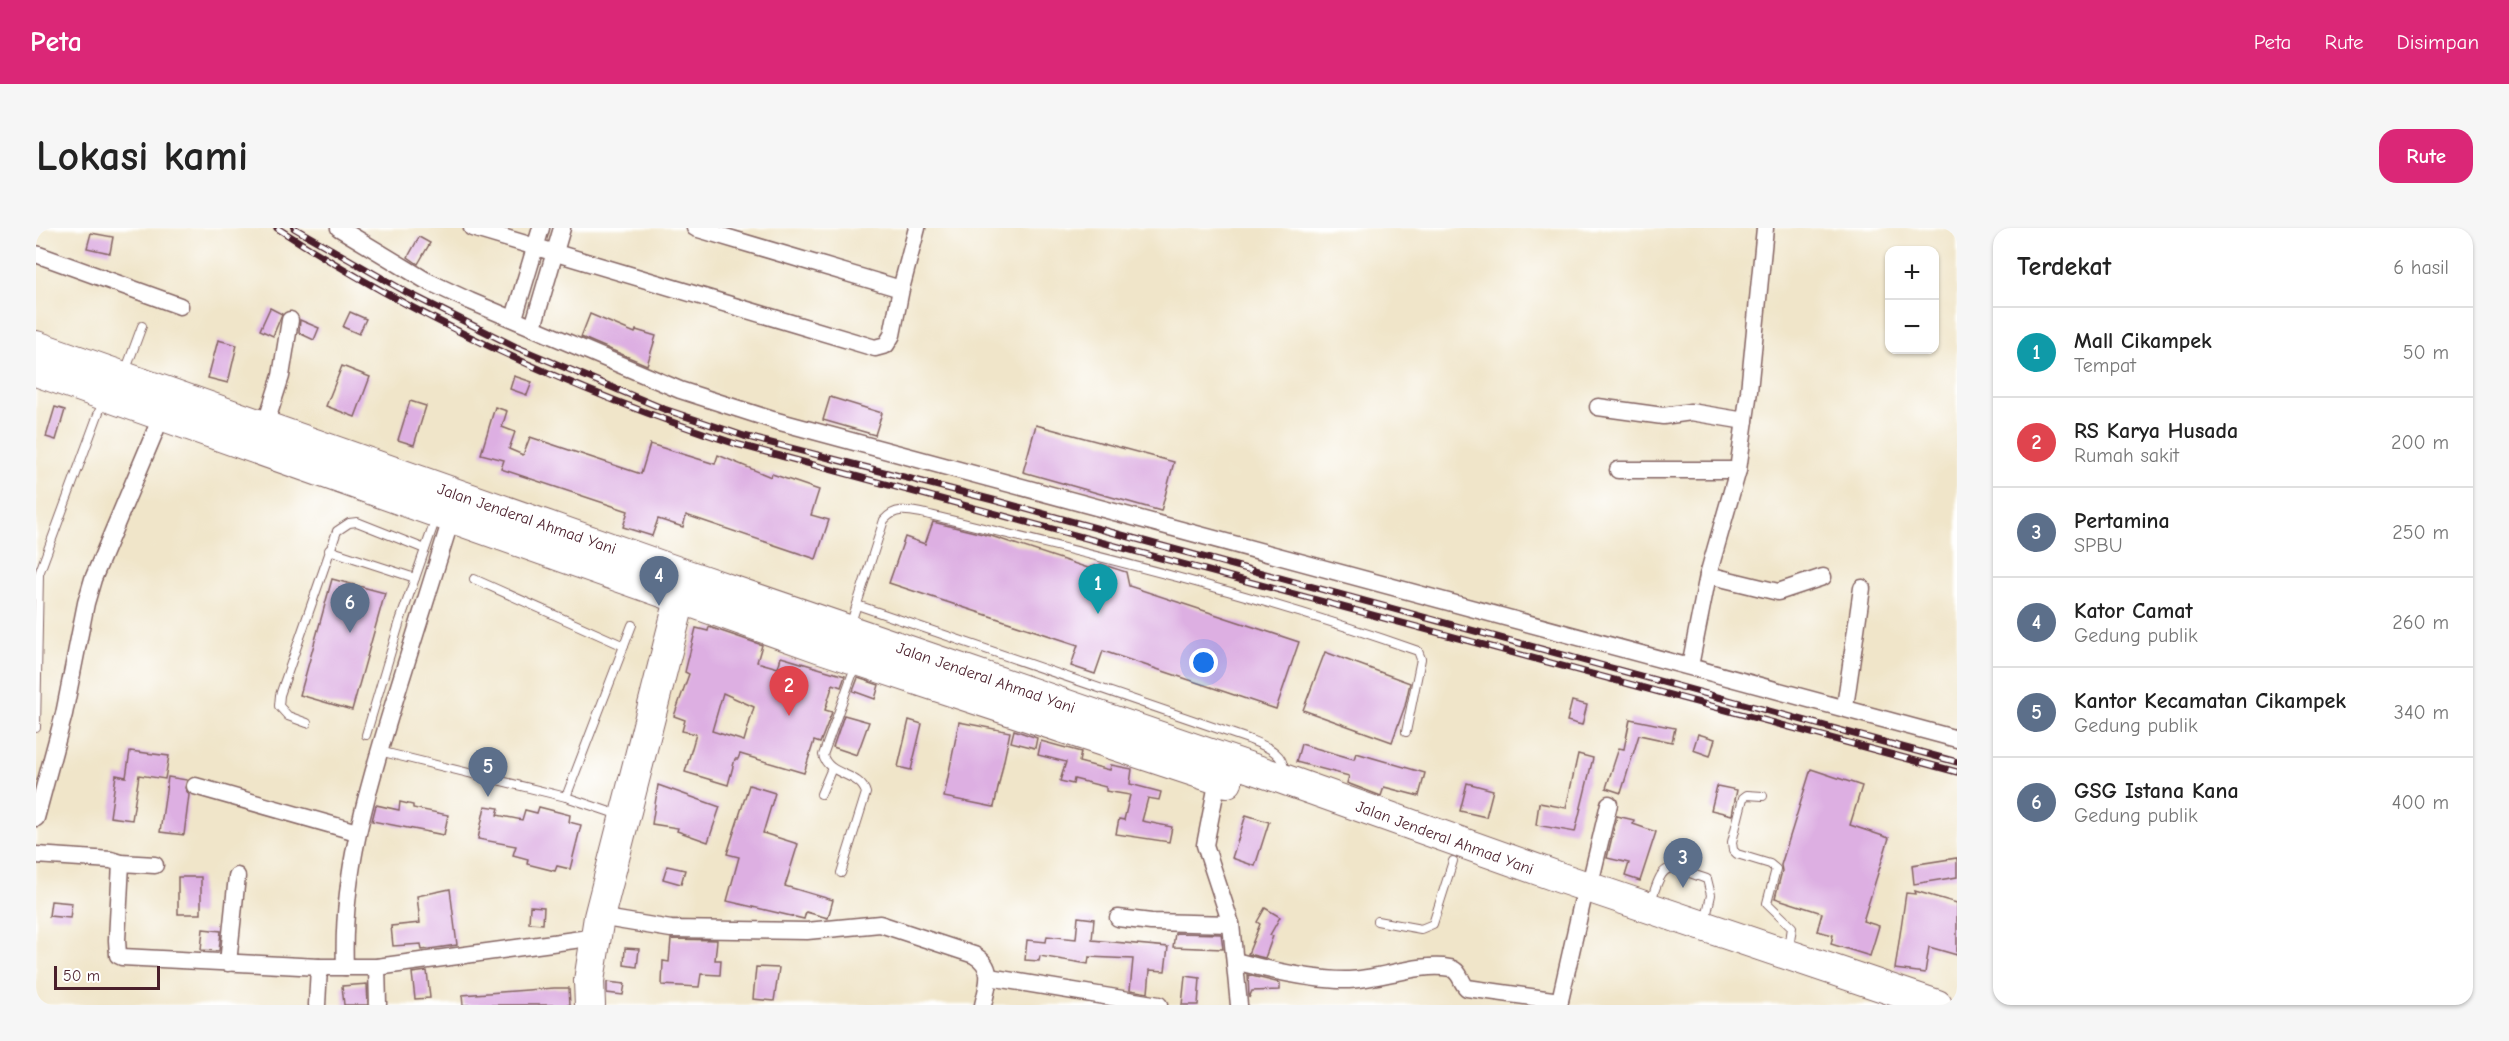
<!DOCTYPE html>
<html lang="id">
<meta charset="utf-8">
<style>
:root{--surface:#fff;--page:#f6f6f6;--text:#222;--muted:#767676;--line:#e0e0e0;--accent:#db2777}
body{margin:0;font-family:"Comic Neue",sans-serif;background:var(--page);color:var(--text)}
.controls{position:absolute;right:18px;top:18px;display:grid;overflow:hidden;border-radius:12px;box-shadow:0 2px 4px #0004}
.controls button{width:54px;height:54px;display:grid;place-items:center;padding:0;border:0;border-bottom:2px solid var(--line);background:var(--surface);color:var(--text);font:30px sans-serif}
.scale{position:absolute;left:18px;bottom:15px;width:106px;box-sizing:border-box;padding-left:6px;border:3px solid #4a1f2b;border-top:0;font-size:16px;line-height:21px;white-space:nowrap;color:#4a1f2b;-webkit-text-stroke:4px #fff;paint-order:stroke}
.you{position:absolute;left:1168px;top:435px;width:21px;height:21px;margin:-15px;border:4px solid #fff;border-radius:50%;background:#1a73e8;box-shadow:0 0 0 9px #1a73e833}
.badge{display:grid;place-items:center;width:39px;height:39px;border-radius:50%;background:var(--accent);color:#fff;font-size:20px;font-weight:700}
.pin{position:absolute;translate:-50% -50px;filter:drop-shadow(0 2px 3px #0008)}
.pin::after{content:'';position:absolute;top:32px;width:21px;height:18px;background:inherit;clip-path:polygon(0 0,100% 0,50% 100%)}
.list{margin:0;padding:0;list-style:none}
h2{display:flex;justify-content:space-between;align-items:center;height:78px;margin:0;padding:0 24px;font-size:26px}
h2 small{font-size:20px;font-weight:400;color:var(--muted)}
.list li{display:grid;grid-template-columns:39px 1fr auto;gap:18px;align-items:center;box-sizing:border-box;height:90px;padding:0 24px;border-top:2px solid var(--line)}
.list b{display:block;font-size:22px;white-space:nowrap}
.list p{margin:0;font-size:20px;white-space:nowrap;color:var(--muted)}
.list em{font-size:20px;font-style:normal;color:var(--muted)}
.map{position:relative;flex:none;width:1921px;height:777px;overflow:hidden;border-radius:18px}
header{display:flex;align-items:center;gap:36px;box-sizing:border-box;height:84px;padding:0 30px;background:var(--accent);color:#fff}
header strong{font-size:28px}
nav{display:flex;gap:33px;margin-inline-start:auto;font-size:21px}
.intro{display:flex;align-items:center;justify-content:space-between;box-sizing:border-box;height:144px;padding:0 36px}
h1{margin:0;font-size:42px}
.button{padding:15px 27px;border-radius:18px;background:var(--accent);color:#fff;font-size:21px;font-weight:700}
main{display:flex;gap:36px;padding:0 36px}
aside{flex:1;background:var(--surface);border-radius:18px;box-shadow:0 2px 4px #0004}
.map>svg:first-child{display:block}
.building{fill:#ddafe2;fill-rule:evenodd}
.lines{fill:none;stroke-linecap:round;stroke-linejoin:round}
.lane-casing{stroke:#846462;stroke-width:10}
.street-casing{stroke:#846462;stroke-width:19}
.highway-casing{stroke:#846462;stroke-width:32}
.lane{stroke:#fff;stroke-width:8}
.street{stroke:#fff;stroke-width:16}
.highway{stroke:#fff;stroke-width:30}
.rail-casing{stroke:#4a1f2b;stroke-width:7}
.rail{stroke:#fff;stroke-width:4.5;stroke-dasharray:14;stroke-linecap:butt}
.labels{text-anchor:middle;stroke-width:4.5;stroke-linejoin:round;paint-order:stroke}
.street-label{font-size:16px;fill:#4a1f2b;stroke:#fff}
</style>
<header>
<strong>Peta</strong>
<nav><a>Peta</a><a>Rute</a><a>Disimpan</a></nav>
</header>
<div class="intro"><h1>Lokasi kami</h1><a class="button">Rute</a></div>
<main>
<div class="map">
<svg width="1921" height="777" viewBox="0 0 1921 777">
<rect width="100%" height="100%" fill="#fff"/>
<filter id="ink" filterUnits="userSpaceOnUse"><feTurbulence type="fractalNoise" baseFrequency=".0167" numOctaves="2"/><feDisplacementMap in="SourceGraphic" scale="12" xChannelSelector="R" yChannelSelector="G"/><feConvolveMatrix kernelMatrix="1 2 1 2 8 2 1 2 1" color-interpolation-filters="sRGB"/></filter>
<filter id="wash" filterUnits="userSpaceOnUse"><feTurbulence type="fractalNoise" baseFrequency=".008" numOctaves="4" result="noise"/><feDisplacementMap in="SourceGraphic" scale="24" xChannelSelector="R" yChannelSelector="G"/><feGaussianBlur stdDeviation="1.35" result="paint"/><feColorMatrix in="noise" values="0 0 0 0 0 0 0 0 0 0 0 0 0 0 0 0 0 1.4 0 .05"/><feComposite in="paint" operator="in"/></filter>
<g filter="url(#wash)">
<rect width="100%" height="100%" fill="#f0e5c9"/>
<g id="blocks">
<!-- building -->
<g class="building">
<path d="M 55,5 L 77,9 L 74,25 L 51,20 Z"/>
<path d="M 383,9 L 394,15 L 382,36 L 372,29 Z"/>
<path d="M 234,80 L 246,86 L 237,108 L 224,102 Z"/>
<path d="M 314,84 L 330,91 L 323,106 L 307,99 Z"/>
<path d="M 554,86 L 599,105 L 600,102 L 620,108 L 611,137 L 545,109 Z"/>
<path d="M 264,92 L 283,100 L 278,112 L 263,105 Z"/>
<path d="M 182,112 L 201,117 L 192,155 L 172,150 Z"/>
<path d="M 306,138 L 334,149 L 319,189 L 290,178 Z"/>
<path d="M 478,148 L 496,154 L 491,167 L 474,161 Z"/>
<path d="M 794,169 L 846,185 L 839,207 L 787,192 Z"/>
<path d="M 374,173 L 390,178 L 378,217 L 362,212 Z"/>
<path d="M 19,179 L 29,182 L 20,212 L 10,209 Z"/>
<path d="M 459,179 L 471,183 L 466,199 L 479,204 L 473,221 L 487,227 L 494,209 L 605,246 L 614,216 L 679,236 L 682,227 L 735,249 L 736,246 L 783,262 L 775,287 L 793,292 L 780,331 L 650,287 L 647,299 L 622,291 L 616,308 L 587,299 L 592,283 L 465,241 L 468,232 L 445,226 Z"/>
<path d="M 1000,197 L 1138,234 L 1125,283 L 987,244 Z"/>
<path d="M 897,294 L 955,308 L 1052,340 L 1065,336 L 1090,344 L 1093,358 L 1263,414 L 1240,481 L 1067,423 L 1059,446 L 1035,438 L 1042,417 L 853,355 L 869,309 L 889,316 Z"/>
<path d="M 296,351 L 349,365 L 316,482 L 264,467 Z"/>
<path d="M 673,399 L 726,417 L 721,434 L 742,440 L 745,429 L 809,448 L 805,459 L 797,456 L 789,482 L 796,484 L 784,515 L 778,513 L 768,545 L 704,526 L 702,531 L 699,531 L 692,557 L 649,544 L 660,506 L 646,503 L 649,492 L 638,488 L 653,446 L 649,444 L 660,400 L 672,403 ZM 687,465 L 718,479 L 708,513 L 676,503 Z"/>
<path d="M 1289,424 L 1374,455 L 1369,478 L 1356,514 L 1267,482 Z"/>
<path d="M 822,450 L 843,457 L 839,471 L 817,463 Z"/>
<path d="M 1536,473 L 1551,477 L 1546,497 L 1531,493 Z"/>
<path d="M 808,487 L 833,494 L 821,527 L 797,519 Z"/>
<path d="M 1594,491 L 1639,500 L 1636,514 L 1603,507 L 1585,565 L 1570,560 L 1583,520 L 1588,521 Z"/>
<path d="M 873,492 L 886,496 L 875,542 L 862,539 Z"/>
<path d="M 923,494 L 974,504 L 958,579 L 908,569 Z"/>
<path d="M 978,502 L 1001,510 L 999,520 L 975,514 Z"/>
<path d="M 1662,506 L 1679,511 L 1674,528 L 1657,522 Z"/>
<path d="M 1005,513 L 1045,524 L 1043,534 L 1074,542 L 1075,537 L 1096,541 L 1094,556 L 1125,564 L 1123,572 L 1112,570 L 1106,593 L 1136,599 L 1133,614 L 1080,606 L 1083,591 L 1088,592 L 1094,567 L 1070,563 L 1070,559 L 1038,551 L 1037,556 L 1024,553 L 1030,534 L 1002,527 Z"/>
<path d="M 1265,516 L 1318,531 L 1320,525 L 1389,545 L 1383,568 L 1348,559 L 1345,568 L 1311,555 L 1313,548 L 1260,534 Z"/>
<path d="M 94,523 L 133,528 L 129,551 L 103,547 L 96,592 L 74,589 L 80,547 L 90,549 Z"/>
<path d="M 1542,526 L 1557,530 L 1539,604 L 1500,597 L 1503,575 L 1530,580 Z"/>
<path d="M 1775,541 L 1826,558 L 1814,597 L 1853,610 L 1827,693 L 1843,698 L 1834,728 L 1795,716 L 1797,707 L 1781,703 L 1786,685 L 1739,670 L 1746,643 L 1745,637 Z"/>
<path d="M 132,549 L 151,552 L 149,560 L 153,567 L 148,607 L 124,604 Z"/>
<path d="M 1431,555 L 1457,562 L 1450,589 L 1424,583 Z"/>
<path d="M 622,557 L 684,579 L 672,614 L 641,603 L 642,600 L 616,596 Z"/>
<path d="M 713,557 L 739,565 L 727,605 L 762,616 L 749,658 L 797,672 L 792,690 L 770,684 L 768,691 L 691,673 L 703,629 L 691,626 Z"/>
<path d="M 1681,558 L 1701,562 L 1696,587 L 1675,582 Z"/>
<path d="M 364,574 L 377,577 L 377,580 L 412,587 L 408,607 L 336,593 L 340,577 L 363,582 Z"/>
<path d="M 449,578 L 463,580 L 461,587 L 486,592 L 489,582 L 501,585 L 503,579 L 534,587 L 533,594 L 545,597 L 534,641 L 521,638 L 519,643 L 491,636 L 492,631 L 477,627 L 480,618 L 442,611 Z"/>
<path d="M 1210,587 L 1233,594 L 1219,638 L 1196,630 Z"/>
<path d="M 1581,588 L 1598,592 L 1597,596 L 1620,604 L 1604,653 L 1589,648 L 1593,635 L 1571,630 Z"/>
<path d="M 1921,630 L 1921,649 L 1878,656 L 1876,637 Z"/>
<path d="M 631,638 L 649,642 L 645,656 L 627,651 Z"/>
<rect x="142" y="649" width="23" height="37"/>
<path d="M 414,661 L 421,717 L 386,722 L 385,716 L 357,718 L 355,698 L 384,695 L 381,668 Z"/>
<path d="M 1879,663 L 1921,675 L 1921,727 L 1893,719 L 1889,745 L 1859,741 L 1870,665 L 1880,666 Z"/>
<path d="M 15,673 L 36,675 L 34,690 L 13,688 Z"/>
<path d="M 494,678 L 508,679 L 507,696 L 493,695 Z"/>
<path d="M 1229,680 L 1244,689 L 1234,707 L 1237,708 L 1229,730 L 1212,726 L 1224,696 L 1221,694 Z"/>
<path d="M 1042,689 L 1058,691 L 1056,712 L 1132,719 L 1129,743 L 1114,742 L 1112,765 L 1094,762 L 1097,731 L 1053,729 L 1052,736 L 1004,728 L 1003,733 L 989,732 L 991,712 L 1010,714 L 1011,708 L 1040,711 Z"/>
<path d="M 167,701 L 185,703 L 183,723 L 165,722 Z"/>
<path d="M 1139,705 L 1185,706 L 1187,721 L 1137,719 Z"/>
<path d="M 635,711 L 681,712 L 679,732 L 685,732 L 684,747 L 665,746 L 663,759 L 626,757 L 627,733 L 633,734 Z"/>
<path d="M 589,720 L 603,721 L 601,739 L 588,737 Z"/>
<path d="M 720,739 L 743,740 L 738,773 L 717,771 Z"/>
<path d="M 391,743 L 394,770 L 379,771 L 376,745 Z"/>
<path d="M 1212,747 L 1244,755 L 1244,762 L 1216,763 L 1213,770 Z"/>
<path d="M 1149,748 L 1164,750 L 1162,777 L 1146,777 Z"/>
<path d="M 571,754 L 589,756 L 587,767 L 571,765 Z"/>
<path d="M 331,756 L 332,777 L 308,777 L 306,758 Z"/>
<path d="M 518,760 L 533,760 L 534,777 L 427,777 L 426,767 Z"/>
</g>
</g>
</g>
<g filter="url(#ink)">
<use href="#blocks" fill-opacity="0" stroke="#846462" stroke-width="1.5"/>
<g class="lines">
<!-- lane casing -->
<g class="lane-casing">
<g id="lane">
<path d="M 89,144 L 106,98"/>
<path d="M 293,322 L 379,350"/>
<path d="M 438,351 L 588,418"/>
<path d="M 821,377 L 1212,511 C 1229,518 1249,524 1248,545"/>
<path d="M 814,398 L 848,292 C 860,278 874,283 890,286 C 1055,326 1221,366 1382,423 L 1385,431 L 1370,504"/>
<path d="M 271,495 L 252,488 L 243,478 L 244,467 L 301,303 L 313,295 L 321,294 L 389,321"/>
<path d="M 0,500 L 3,346 L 67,173"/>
<path d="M 330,507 L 364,393 L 400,290"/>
<path d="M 343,523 L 530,569 L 583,587"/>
<path d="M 785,566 L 796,540"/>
<path d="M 1727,568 L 1711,567 L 1707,570 L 1696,614 L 1697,622 L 1701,626 L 1734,636 L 1740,641 L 1731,675 L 1756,699 L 1753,721"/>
<path d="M 530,569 L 596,397"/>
<path d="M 805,645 L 830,565 C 824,544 792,548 787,527 L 820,436"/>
<path d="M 1615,674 C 1628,629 1632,638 1671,651 L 1675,667 L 1669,694"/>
<path d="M 1341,693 L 1385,701 L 1397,696 L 1417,633"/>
</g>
</g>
<!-- street casing -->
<g class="street-casing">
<g id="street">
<path d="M 303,0 L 389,52 L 434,73 L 644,162 L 737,192 L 1921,511"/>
<path d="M 436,0 L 839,120 L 850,117 L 856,107 L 865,61 L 881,0"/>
<path d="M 659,0 L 865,61"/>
<path d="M 0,26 L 144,78"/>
<path d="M 478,90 L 505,0"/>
<path d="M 497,99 L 526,0"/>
<path d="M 1562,179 L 1627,188 L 1655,184 L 1709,193"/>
<path d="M 229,198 L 245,148 L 254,92"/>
<path d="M 1582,242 L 1702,242"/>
<path d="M 1672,347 L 1742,364 L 1787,349"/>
<path d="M 1654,438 L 1672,347 L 1702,242 L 1713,163 L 1729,0"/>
<path d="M 1809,479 L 1826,360"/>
<path d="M 1182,551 L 1169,617 L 1195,696 L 1203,777"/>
<path d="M 159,558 L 321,604"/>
<path d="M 0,590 L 28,486 L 50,375 L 57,351 L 126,187"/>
<path d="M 0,627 L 75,632 L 85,635 L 81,712 L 82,727 L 86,729 L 283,739 L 341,739 L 560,709"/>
<path d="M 85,635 L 119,637"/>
<path d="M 1553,660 L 1573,576"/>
<path d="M 563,689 L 635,701 L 771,703 L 844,696 L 938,727 C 959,739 952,756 947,777"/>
<path d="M 1082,690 L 1115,694 L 1195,696"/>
<path d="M 1199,733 C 1233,742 1278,753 1313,752 C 1344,751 1385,734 1414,740 C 1425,743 1424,754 1431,760 L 1524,773"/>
<path d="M 192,735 L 201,648"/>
<path d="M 309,739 C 305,646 332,560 359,471 C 378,410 397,349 416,288"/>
<path d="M 341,739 L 342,776"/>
<path d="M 953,749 L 1123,777"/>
<path d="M 281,777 L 283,739"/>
<path d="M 1523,777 L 1546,675"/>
</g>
</g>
<!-- highway casing -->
<g class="highway-casing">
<g id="highway">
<path d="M 0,118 L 651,347 L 1247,551 L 1525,650 L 1901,777"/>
<path d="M 0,143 L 785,420 L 1191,554"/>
<path d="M 554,777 L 553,753 L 563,689 L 649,352"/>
</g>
</g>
<!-- lane -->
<use href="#lane" class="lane"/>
<!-- street -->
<use href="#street" class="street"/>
<!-- highway -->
<use href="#highway" class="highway"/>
<!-- rail casing -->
<g class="rail-casing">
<g id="rail">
<path d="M 241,0 C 385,93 537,163 700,216 L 1921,544"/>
<path d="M 258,0 L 372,65 L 480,119 L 628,181 L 708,208 L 957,272 L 1921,534"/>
</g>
</g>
<!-- rail -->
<use href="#rail" class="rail"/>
</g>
</g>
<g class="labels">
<!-- street labels -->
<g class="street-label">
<text transform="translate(491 290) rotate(19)" y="6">Jalan Jenderal Ahmad Yani</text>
<text transform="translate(950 449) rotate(19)" y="6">Jalan Jenderal Ahmad Yani</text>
<text transform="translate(1409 609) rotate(20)" y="6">Jalan Jenderal Ahmad Yani</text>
</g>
</g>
</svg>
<div class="controls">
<button>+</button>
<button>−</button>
</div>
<div class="scale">50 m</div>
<div class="you"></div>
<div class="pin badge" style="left:1062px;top:386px;background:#0f9aa8">1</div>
<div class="pin badge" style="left:753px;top:488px;background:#e0444e">2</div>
<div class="pin badge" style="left:1647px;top:660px;background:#5c6f8a">3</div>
<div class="pin badge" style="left:623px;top:378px;background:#5c6f8a">4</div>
<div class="pin badge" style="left:452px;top:569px;background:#5c6f8a">5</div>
<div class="pin badge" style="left:314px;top:405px;background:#5c6f8a">6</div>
</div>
<aside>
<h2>Terdekat<small>6 hasil</small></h2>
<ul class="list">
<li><span class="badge" style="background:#0f9aa8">1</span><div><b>Mall Cikampek</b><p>Tempat</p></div><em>50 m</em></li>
<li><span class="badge" style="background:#e0444e">2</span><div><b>RS Karya Husada</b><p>Rumah sakit</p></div><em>200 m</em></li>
<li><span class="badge" style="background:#5c6f8a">3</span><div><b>Pertamina</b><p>SPBU</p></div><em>250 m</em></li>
<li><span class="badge" style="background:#5c6f8a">4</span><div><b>Kator Camat</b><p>Gedung publik</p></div><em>260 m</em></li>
<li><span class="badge" style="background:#5c6f8a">5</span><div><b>Kantor Kecamatan Cikampek</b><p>Gedung publik</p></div><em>340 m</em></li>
<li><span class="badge" style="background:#5c6f8a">6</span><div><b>GSG Istana Kana</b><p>Gedung publik</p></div><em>400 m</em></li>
</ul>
</aside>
</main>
